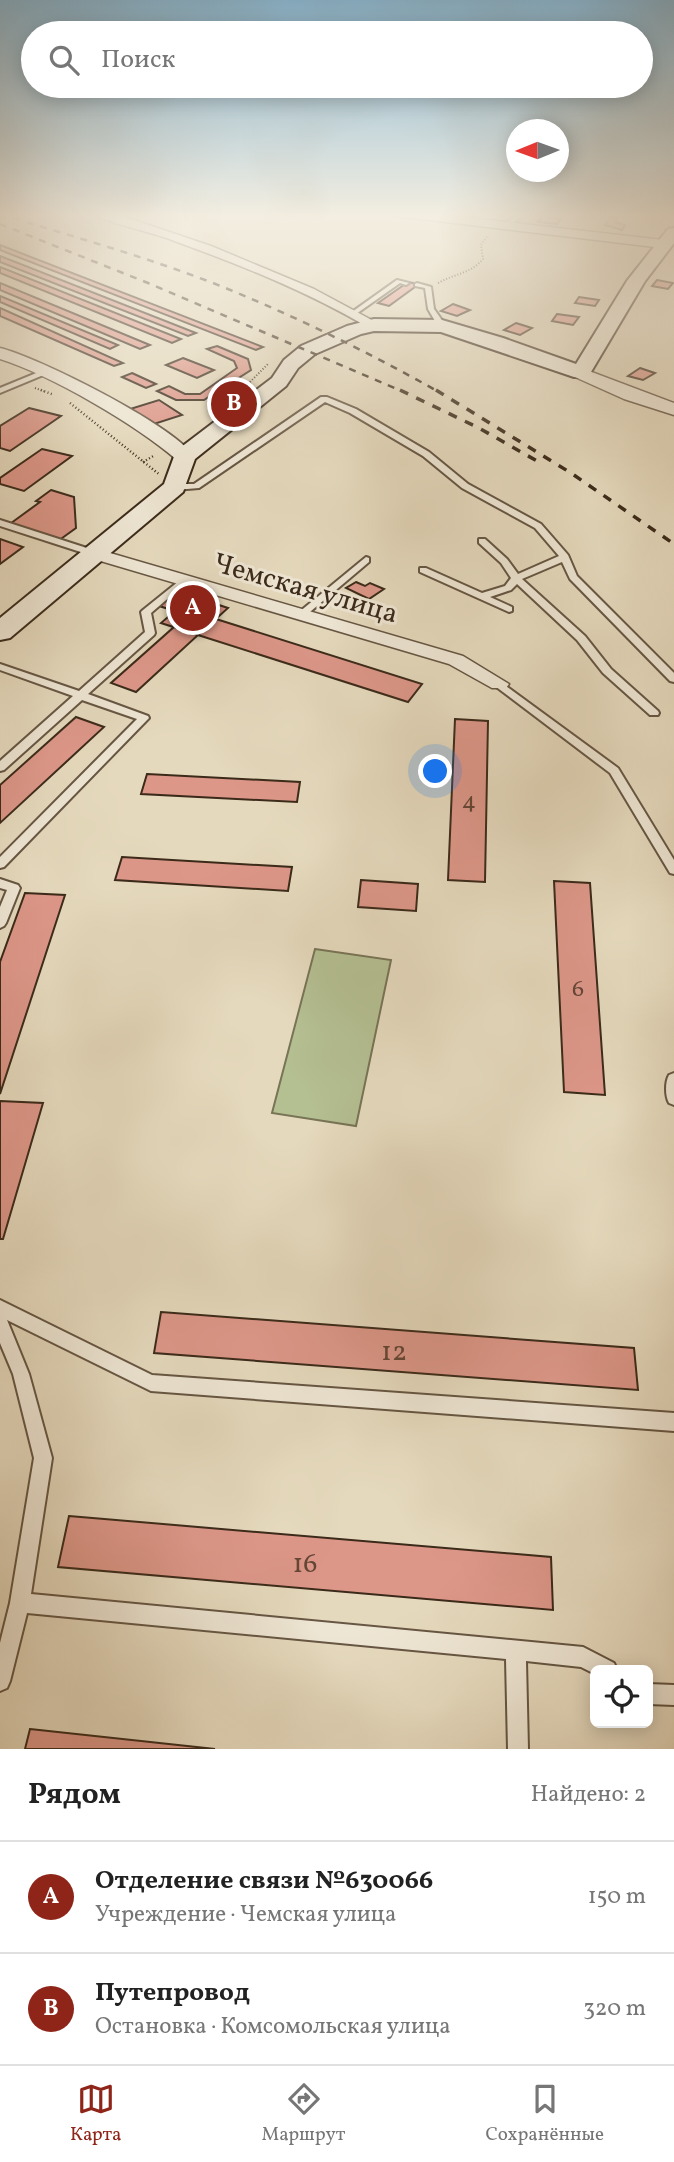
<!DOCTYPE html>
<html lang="ru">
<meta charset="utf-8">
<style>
:root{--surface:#fff;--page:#f2f2f2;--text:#222;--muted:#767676;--line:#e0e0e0;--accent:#8f2418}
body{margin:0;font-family:Vollkorn,serif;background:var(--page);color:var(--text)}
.controls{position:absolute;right:21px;bottom:21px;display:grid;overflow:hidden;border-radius:10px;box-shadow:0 4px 18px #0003}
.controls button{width:63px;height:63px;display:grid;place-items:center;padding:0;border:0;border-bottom:2px solid var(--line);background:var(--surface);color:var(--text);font:35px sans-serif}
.compass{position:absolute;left:506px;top:119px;width:63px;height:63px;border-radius:50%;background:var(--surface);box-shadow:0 4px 18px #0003;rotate:269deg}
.you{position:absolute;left:436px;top:772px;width:24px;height:24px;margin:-18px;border:5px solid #fff;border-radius:50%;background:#1a73e8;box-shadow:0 0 0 10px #1a73e833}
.badge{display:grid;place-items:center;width:46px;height:46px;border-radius:50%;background:var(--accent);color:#fff;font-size:23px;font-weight:700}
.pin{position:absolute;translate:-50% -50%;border:4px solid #fff;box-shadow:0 2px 7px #0006}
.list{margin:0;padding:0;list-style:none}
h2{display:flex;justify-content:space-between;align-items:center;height:91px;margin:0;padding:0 28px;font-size:30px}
h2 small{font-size:23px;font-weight:400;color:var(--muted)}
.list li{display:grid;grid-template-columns:46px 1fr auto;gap:21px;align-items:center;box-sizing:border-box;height:112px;padding:0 28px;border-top:2px solid var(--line)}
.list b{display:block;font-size:26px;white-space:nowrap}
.list p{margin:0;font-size:23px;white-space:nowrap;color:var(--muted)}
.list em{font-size:23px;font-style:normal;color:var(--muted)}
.icon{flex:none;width:38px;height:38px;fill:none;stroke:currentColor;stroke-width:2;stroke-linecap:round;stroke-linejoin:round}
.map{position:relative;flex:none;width:674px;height:1749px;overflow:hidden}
.search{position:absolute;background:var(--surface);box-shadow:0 4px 18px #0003;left:21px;right:21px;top:21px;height:77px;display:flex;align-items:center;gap:18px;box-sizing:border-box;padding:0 24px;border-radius:38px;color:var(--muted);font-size:26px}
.sheet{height:315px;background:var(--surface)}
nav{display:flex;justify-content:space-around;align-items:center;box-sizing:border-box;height:98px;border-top:2px solid var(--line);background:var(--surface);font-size:19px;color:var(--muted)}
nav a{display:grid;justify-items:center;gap:4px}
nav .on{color:var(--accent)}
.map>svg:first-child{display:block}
.green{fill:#b4bf92;stroke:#787456;stroke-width:2}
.building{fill:#dd9789;stroke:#3b2a1a;stroke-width:2}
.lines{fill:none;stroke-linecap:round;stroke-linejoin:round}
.service-casing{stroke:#665643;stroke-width:4}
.minor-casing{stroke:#665643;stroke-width:3}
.tertiary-casing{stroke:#665643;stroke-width:3}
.secondary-casing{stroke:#3b2a1a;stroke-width:4}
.path-far1{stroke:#3b2a1a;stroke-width:2;stroke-dasharray:1 2;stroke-linecap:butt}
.path{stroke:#3b2a1a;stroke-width:2.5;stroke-dasharray:1 2.5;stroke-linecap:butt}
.service{fill:#eee6d4;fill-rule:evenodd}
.minor{fill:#eee6d4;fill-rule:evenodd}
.tertiary{fill:#eee6d4;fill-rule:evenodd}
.secondary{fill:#eee6d4;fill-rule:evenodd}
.rail-far1{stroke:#3b2a1a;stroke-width:2.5;stroke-dasharray:7 7;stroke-linecap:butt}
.rail{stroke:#3b2a1a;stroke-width:3.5;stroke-dasharray:9 9;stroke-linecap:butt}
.labels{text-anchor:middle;stroke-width:6;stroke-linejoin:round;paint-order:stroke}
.number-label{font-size:24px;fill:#644536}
.street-label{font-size:28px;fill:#3b2a1a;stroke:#eee6d4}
.near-number-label{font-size:28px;fill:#644536}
</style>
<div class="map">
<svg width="674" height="1749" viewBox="0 0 674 1749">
<rect width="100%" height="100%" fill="#e5d9bd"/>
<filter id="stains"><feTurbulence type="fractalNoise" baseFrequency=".00286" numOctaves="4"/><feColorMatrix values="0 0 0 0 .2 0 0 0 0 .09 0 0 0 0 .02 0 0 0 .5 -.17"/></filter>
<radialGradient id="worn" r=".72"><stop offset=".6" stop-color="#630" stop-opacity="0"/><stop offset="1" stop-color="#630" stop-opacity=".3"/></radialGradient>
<!-- green -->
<path class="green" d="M 315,949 L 391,960 L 356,1126 L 272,1113 Z"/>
<!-- building -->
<g class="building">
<path d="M 542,215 L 550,218 L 561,219 L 557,224 L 538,222 Z"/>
<path d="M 610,217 L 618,217 L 615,222 L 625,225 L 622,230 L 605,225 Z"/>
<path d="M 0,245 L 263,347 L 256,350 L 0,250 Z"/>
<path d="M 0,256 L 196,333 L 188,336 L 0,262 Z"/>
<path d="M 0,267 L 181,339 L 172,343 L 0,273 Z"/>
<path d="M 657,280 L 673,283 L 668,289 L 652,286 Z"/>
<path d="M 408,282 L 419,284 L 389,306 L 378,303 Z"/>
<path d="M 0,283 L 150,345 L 140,349 L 0,290 Z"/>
<path d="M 0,296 L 118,345 L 110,349 L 0,302 Z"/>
<path d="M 579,297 L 599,300 L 595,306 L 575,303 Z"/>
<path d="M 453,304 L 470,310 L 457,316 L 441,311 Z"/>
<path d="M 0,308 L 123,363 L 114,366 L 0,316 Z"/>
<path d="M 557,314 L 579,317 L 573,325 L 552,321 Z"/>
<path d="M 516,323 L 532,328 L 520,335 L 504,330 Z"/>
<path d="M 217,346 L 248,359 L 251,370 L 204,400 L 176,400 L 157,391 L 169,386 L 185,394 L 200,394 L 237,368 L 234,361 L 207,349 Z"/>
<path d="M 183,358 L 214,370 L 197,378 L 166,365 Z"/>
<path d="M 640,368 L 655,373 L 643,380 L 628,376 Z"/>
<path d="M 132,373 L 156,384 L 146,388 L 122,377 Z"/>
<path d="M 159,400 L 182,415 L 154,424 L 130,409 Z"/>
<path d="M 29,408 L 61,416 L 10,451 L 0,448 L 0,426 Z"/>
<path d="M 42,449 L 72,456 L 24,491 L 0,484 L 0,478 Z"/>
<path d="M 51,490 L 74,497 L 76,528 L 58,541 L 7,526 L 40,502 L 36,501 Z"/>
<path d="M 0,539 L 23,547 L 0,564 Z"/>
<path d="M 356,582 L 365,586 L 370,583 L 384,589 L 369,599 L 346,588 Z"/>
<path d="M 176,591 L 228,608 L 198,635 L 161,623 L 175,611 L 159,606 Z"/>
<path d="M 216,619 L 422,684 L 408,702 L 198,635 Z"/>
<path d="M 174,627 L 198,635 L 136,692 L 111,683 Z"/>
<path d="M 76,717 L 104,727 L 0,823 L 0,785 Z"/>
<path d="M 455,719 L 488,721 L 485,882 L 448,880 Z"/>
<path d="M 147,774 L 300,782 L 297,802 L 141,794 Z"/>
<path d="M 122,857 L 292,867 L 288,891 L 115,880 Z"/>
<path d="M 361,880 L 418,884 L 416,911 L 358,907 Z"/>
<path d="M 554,881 L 590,883 L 605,1095 L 564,1092 Z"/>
<path d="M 25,893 L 65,895 L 0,1094 L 0,962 Z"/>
<path d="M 0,1101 L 43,1103 L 3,1239 L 0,1239 Z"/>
<path d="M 161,1312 L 634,1348 L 638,1390 L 154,1353 Z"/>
<path d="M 69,1516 L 551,1557 L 553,1610 L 58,1567 Z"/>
<path d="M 30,1729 L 215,1749 L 25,1749 Z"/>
</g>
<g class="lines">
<!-- service casing -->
<g class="service-casing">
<g id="service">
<path d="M 519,213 L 527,213 L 506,228 L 502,228 L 502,226 Z"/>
<path d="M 397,280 L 409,283 L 406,285 L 400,283 L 356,314 L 352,314 L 352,312 Z"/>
<path d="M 417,283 L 431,287 L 434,309 L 446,326 L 445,328 L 439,328 L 428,309 L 425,288 L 415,286 L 415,284 Z"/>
<path d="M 46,369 L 53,371 L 0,393 L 0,388 Z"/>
<path d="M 321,397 L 327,397 L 356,409 L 429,452 L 468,484 L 541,524 L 568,555 L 577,576 L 674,673 L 674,682 L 670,681 L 570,579 L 562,562 L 522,579 L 585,636 L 611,669 L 658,711 L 659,713 L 658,715 L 650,715 L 603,673 L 577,640 L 517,584 L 511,590 L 490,597 L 512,607 L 512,611 L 509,612 L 420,572 L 420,568 L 426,568 L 482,593 L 505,586 L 511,578 L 501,563 L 479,543 L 479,539 L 485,539 L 507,559 L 518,574 L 559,556 L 535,528 L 462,488 L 423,456 L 350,413 L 325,402 L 199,488 L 175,490 L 171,487 L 175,484 L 194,484 Z"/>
<path d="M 0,520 L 96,551 L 98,553 L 93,556 L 90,555 L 0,526 Z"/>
<path d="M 366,557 L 369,558 L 369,562 L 304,617 L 298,617 L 298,613 Z"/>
<path d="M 184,577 L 187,578 L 187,582 L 151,613 L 155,633 L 154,635 L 88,694 L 148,716 L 149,718 L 4,867 L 0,868 L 0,857 L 137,719 L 82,700 L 4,770 L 0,771 L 0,761 L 73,696 L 0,670 L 0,664 L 79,691 L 145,632 L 141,612 L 143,610 Z"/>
<path d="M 499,681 L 618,768 L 674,860 L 674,874 L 670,873 L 610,773 L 495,686 L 494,684 Z"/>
<path d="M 0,879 L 18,885 L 20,888 L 6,923 L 4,926 L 0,928 L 0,907 L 7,890 L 0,888 Z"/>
<path d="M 674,1073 L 674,1105 L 669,1103 C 665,1096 665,1082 669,1075 Z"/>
<path d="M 0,1300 L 152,1375 L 674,1413 L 674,1431 L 151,1391 L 7,1320 L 29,1374 L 52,1458 L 31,1594 L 583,1647 L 614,1663 L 617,1670 L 595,1670 L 595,1674 L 581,1667 L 526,1661 L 528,1749 L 508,1749 L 506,1659 L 27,1613 L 10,1681 L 7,1688 L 0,1691 L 0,1643 L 10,1603 L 34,1458 L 13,1374 L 0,1343 Z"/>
<path d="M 648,1684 L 674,1685 L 674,1705 L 648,1704 Z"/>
</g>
</g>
<!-- minor casing -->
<g class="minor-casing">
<g id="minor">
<path d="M 91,213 L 119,215 L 211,246 L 314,289 L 381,325 L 374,329 L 369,328 C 307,291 240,265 172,240 C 152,232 106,223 91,213 Z"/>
<path d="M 390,213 L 427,213 L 663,240 L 669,244 L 663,248 L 395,216 Z"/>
<path d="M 93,548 L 463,656 L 509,684 L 506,688 L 492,688 L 449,664 L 87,557 L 84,553 Z"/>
</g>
</g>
<!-- tertiary casing -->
<g class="tertiary-casing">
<g id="tertiary">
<path d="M 0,348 C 40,358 171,424 194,456 L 191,460 L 177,460 C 135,424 53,376 0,359 Z"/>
<path d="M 581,368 L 674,403 L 674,415 L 624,399 L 575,377 L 572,373 L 575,369 Z"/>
</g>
</g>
<!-- secondary casing -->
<g class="secondary-casing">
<path id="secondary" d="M 674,228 L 674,243 L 645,281 L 588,377 L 574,377 L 441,332 L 374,331 L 361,334 L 315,354 L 298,368 L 286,386 L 195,459 L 183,492 L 10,638 L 0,640 L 0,618 L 164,484 L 176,451 L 272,378 L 284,360 L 301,346 L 347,326 L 374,319 L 442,320 L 503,338 L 576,364 L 627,281 L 668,229 Z"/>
</g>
<!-- path-far1 -->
<g class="path-far1">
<path d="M 438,283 C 454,274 472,273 483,259 L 481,245 L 488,235"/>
<path d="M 250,382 L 269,363"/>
<path d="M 35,388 L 46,392"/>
</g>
<!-- path -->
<g class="path">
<path d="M 41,390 L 54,395"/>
<path d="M 70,403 L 160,475"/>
<path d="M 143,462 L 155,455"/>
</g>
<!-- service -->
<use href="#service" class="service"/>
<!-- minor -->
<use href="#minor" class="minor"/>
<!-- tertiary -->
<use href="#tertiary" class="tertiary"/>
<!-- secondary -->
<use href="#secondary" class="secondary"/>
<!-- rail-far1 -->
<g class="rail-far1">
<path d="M 0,214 C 71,236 143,256 213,283 C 291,314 366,351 439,392"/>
<path d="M 0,224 L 148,283 L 404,392"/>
</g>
<!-- rail -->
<g class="rail">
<path d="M 400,390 L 479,428 L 537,461"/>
<path d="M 436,390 L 571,473 L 674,544"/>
</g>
</g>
<!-- sky -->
<linearGradient id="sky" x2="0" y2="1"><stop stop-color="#87b6d2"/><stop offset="0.47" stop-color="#f3eee1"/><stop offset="1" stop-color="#f3eee1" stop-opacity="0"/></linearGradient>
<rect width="674" height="458" fill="url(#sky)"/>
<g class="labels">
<!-- number labels -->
<g class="number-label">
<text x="469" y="808">4</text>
<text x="578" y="996">6</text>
</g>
<!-- street labels -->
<g class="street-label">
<text transform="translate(306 587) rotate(16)" y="10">Чемская улица</text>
</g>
<!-- near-number labels -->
<g class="near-number-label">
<text x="394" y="1360">12</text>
<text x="305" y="1572">16</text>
</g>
</g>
<rect width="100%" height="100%" filter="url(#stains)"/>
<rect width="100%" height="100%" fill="url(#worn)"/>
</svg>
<div class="controls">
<button><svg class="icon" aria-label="locate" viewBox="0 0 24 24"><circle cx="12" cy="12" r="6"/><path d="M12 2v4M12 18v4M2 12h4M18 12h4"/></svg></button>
</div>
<svg class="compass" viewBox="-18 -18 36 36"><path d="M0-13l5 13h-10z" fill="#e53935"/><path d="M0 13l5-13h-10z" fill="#767676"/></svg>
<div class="you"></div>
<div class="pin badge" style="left:193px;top:608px">A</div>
<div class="pin badge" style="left:234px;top:404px">B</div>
<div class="search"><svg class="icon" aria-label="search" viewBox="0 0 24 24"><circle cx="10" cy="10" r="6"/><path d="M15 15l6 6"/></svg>Поиск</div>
</div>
<section class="sheet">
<h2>Рядом<small>Найдено: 2</small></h2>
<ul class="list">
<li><span class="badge">A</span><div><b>Отделение связи №630066</b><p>Учреждение · Чемская улица</p></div><em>150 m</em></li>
<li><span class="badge">B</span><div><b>Путепровод</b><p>Остановка · Комсомольская улица</p></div><em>320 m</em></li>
</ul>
</section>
<nav>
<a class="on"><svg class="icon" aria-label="map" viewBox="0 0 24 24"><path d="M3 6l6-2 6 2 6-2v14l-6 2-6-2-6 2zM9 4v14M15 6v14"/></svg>Карта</a>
<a><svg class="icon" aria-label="directions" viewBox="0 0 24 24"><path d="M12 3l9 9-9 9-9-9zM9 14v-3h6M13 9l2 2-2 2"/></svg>Маршрут</a>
<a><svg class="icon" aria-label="saved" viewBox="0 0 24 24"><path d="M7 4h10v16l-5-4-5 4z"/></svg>Сохранённые</a>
</nav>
